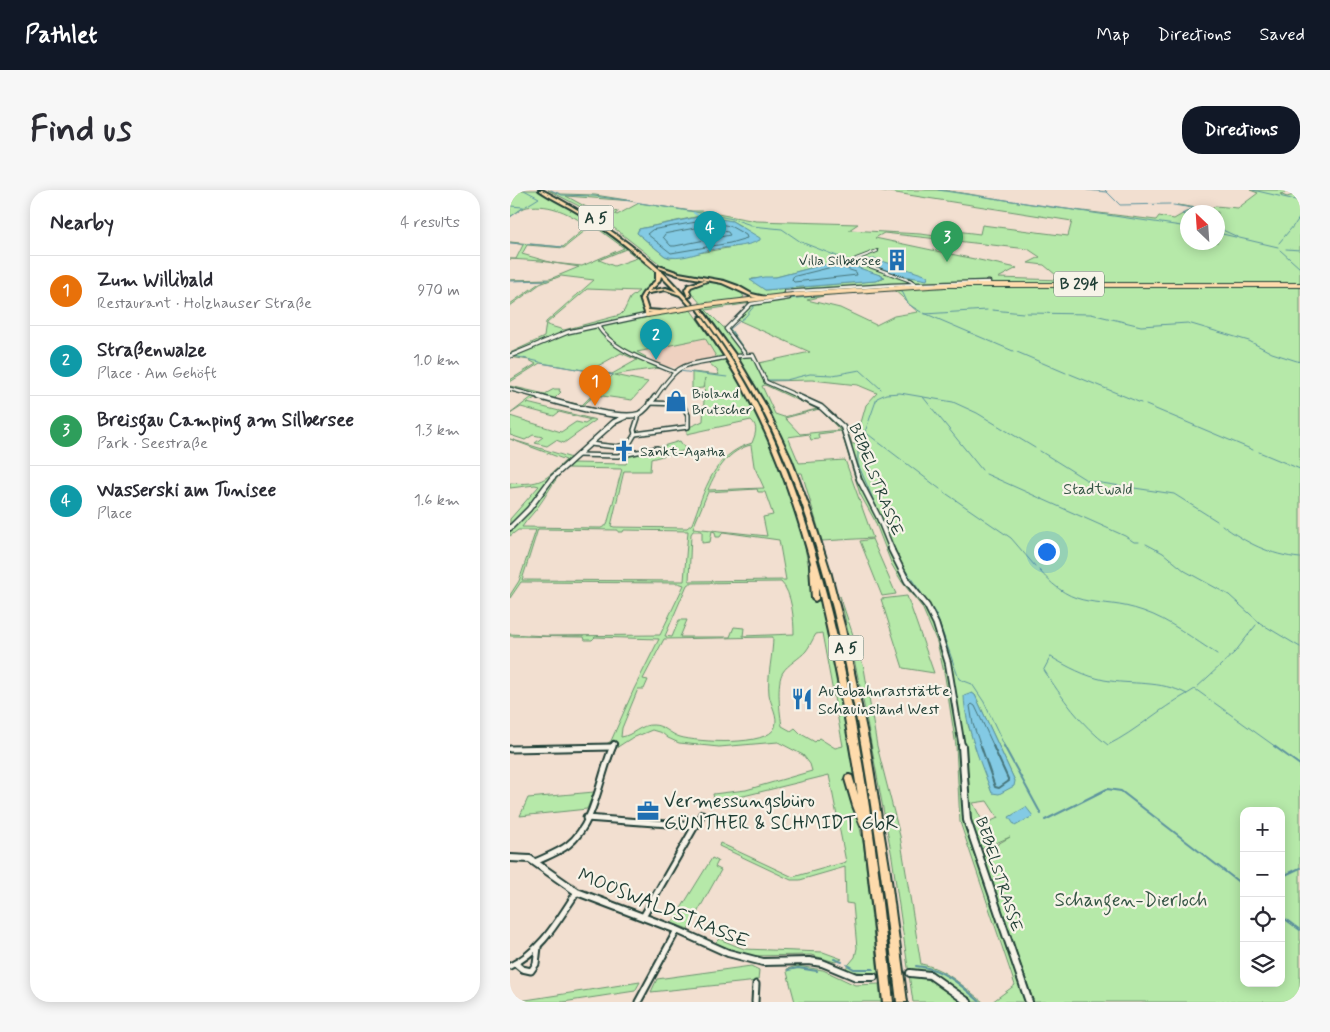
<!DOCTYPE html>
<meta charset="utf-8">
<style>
:root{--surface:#fff;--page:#f7f7f7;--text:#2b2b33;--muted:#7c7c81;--line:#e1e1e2;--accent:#111827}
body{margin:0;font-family:Mynerve,sans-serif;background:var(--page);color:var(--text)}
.controls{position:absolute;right:15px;bottom:15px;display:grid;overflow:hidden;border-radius:10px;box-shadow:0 2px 12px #0003}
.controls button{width:45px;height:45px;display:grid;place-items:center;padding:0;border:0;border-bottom:1px solid var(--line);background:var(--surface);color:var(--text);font:25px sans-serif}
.compass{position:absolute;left:670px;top:15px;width:45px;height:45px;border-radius:50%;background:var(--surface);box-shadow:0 2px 12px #0003;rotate:335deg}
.you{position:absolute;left:536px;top:361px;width:18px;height:18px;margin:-12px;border:4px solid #fff;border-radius:50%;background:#1a73e8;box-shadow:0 0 0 8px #1a73e833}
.badge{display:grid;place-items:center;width:32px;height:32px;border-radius:50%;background:var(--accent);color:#fff;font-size:16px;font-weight:700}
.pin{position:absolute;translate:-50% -41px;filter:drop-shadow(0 1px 2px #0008)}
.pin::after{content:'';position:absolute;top:26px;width:18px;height:15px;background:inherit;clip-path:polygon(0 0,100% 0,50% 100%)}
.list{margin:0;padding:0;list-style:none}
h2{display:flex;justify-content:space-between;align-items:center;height:65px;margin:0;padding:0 20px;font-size:21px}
h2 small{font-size:16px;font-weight:400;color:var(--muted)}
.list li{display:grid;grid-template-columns:32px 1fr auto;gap:15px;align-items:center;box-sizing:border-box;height:70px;padding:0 20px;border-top:1px solid var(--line)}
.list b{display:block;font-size:19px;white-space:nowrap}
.list p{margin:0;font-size:16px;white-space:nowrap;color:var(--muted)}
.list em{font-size:16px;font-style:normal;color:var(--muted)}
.icon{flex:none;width:28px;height:28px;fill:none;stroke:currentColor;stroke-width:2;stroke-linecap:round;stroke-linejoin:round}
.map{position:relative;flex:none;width:790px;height:812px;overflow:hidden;border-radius:20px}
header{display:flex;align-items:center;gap:30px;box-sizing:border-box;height:70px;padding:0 25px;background:var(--accent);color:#fff}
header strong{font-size:24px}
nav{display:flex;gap:28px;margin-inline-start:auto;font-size:18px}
.intro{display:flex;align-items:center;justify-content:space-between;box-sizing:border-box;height:120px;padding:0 30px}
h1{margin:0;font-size:35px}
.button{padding:12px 22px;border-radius:20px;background:var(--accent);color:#fff;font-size:18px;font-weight:700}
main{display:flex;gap:30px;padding:0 30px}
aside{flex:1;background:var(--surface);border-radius:20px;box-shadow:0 2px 12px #0003}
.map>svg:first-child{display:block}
.built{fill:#eed1c0}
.green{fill:#b6e9a9;stroke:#6a936e;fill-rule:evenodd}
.water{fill:#83cae4;stroke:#5b929e}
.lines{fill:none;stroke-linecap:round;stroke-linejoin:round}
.shore-far1{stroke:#47757a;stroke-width:1}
.shore{stroke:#47757a;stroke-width:2}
.stream-far1{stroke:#5b929e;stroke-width:1}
.stream{stroke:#5b929e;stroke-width:2}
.canal{stroke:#83cae4;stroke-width:2}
.tertiary-tunnel{stroke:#c8bfb1;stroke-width:6;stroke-dasharray:6 3;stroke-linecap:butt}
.minor-far4-casing{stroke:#1f3d34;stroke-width:4}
.minor-far3-casing{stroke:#1f3d34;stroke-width:5}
.minor-far2-casing{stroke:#1f3d34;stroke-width:6}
.minor-far1-casing{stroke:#1f3d34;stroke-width:8}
.minor-casing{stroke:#1f3d34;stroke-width:9}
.tertiary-far3-casing{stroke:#1f3d34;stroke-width:5}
.tertiary-far2-casing{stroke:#1f3d34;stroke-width:7}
.tertiary-far1-casing{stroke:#1f3d34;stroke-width:8}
.tertiary-casing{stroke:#1f3d34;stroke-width:10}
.secondary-casing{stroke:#1f3d34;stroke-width:5.5}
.primary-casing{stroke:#1f3d34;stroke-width:6}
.motorway-casing{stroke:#1f3d34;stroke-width:4}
.minor-far4{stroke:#f7f3e8;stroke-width:2}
.minor-far3{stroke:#f7f3e8;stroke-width:2.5}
.minor-far2{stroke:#f7f3e8;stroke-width:3}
.minor-far1{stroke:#f7f3e8;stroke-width:4}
.minor{stroke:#f7f3e8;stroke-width:5}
.tertiary-far3{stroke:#f7f3e8;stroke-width:2.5}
.tertiary-far2{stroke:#f7f3e8;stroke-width:4}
.tertiary-far1{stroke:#f7f3e8;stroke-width:4.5}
.tertiary{stroke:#f7f3e8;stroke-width:6}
.secondary{stroke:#f7f3e8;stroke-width:3}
.primary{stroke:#fedbac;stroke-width:4}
.motorway{fill:#fedbac;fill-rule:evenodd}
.primary-bridge-casing{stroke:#1f3d34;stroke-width:6;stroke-linecap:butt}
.primary-bridge{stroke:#fedbac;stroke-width:4}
.labels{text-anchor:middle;stroke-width:4.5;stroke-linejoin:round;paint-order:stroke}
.far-poi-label{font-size:14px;fill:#1f3d34;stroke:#f7f3e8;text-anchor:start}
.shield{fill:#f7f3e8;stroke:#60746a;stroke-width:1}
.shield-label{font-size:15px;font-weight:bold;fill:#1f3d34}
.street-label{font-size:16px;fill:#1f3d34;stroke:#f7f3e8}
.park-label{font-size:16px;fill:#365746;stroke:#f7f3e8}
.poi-label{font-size:16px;fill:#1f3d34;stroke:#f7f3e8;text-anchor:start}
.near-poi-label{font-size:19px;fill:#1f3d34;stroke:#f7f3e8;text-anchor:start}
.near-park-label{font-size:19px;fill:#365746;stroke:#f7f3e8}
.near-street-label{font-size:19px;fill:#1f3d34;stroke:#f7f3e8}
</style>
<header>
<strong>Pathlet</strong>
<nav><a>Map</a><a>Directions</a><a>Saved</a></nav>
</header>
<div class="intro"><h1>Find us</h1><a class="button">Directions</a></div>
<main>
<aside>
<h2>Nearby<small>4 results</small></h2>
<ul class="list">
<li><span class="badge" style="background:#e8710a">1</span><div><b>Zum Willibald</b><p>Restaurant · Holzhauser Straße</p></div><em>970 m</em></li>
<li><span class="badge" style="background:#0f9aa8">2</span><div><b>Straßenwalze</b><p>Place · Am Gehöft</p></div><em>1.0 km</em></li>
<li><span class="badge" style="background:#2e9e5b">3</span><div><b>Breisgau Camping am Silbersee</b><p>Park · Seestraße</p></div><em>1.3 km</em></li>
<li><span class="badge" style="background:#0f9aa8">4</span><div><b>Wasserski am Tunisee</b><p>Place</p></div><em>1.6 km</em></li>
</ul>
</aside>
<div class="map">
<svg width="790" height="812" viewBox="0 0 790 812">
<rect width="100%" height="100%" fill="#f2dfd0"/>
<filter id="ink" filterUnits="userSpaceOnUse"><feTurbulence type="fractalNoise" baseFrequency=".02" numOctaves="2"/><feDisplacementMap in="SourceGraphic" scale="10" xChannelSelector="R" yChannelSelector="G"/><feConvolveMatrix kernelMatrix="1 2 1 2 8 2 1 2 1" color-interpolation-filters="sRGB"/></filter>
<g filter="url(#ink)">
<!-- built -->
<path class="built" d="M 195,148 L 207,168 L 167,177 L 156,177 L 145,172 L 139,159 Z"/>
<!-- green -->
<g class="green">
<path d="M 0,0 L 27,0 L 44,9 L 83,31 L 108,48 L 147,83 L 148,87 L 130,107 L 134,122 L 132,124 L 180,119 L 214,167 L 207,168 L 195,148 L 127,162 L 136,167 L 134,169 L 152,178 C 147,178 112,183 105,185 L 138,192 L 122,210 L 85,205 L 70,218 L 25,208 L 17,213 L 86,230 L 54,253 L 46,250 L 37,256 L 25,253 L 33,247 L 23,245 L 15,250 L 0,245 L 0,226 L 51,242 L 66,232 L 75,234 L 81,230 L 49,222 L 44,226 L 11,217 L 0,224 L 22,207 L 0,201 L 0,196 L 35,204 L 44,199 L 50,199 L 49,201 L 51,202 L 44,209 L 72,215 L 103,185 L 30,173 L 0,192 L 0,190 L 26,174 L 19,170 L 0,167 L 0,163 L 34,147 L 36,132 L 84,90 L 51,86 L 30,94 L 0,116 L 0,114 L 28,94 L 36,90 L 0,90 L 40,89 L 69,77 L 31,71 L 0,69 L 6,69 L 13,55 L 0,52 L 53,57 L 78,36 C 60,24 41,13 17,17 C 12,18 5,24 0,27 ZM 81,36 L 87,38 L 114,58 L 72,76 L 43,73 L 12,64 L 17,55 L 54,58 ZM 116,59 L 127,68 L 104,76 L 89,70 ZM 77,99 L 129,101 L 120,108 L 114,121 L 110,125 L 54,140 L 37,135 L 37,133 ZM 111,163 L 127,170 L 102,184 L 79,181 Z"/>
<path d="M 38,0 L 51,4 L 85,5 L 123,11 L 56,6 L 89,24 L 109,21 L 105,24 L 107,25 L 129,13 L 182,21 L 191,21 L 246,31 L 348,34 L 339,40 L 410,44 L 442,48 L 446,41 L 470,44 L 472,35 L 558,46 L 562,31 L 367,0 L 433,0 L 540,17 L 646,30 L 649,26 L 664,29 L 683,18 L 667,15 L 701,20 L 705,16 L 728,18 L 748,3 L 740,0 L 785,0 L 770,4 L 777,7 L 790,3 L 790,812 L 482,812 L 505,795 L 450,632 L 446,556 L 435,487 L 427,452 L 412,417 L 392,392 L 382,375 L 364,329 L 350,304 L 331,241 L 308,244 L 309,249 L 301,250 L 299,244 L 278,247 L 289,273 L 335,270 L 363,348 L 312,351 L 292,283 L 288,283 C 262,223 232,169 192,117 L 267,105 L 246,107 L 217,92 L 178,87 L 155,78 L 104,38 L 67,15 ZM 678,22 L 708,22 L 708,52 L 678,52 ZM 190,26 L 222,31 L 231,36 L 229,56 L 160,68 L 155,66 L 127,43 L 129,39 ZM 374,43 L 518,59 L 530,67 L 518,73 L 534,75 L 552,90 L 488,88 L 507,78 L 365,48 ZM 328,71 L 375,87 L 373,89 L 365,91 L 255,100 L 242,89 L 266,87 ZM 380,98 C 391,104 398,114 408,122 L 384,126 L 366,135 L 330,118 L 297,110 L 317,105 ZM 241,113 L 228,130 L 300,162 L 249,173 L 245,165 L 237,163 L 221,140 L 213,137 L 196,120 ZM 302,190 L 348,195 L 367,203 L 356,215 L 345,254 L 342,254 C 333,217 288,205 257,191 ZM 255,195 L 307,219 L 274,227 L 265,224 L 252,196 ZM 309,219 L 330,240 L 290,244 L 275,228 ZM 462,503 L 465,505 L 505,591 L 482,603 L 458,535 ZM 477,611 L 488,628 L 474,634 L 463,613 ZM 734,621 L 771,621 L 771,793 L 734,793 ZM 500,647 L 472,663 L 523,810 L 469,660 Z"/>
<path d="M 200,91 C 212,92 228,95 234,107 L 228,110 L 192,115 L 179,100 L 180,98 L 191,92 Z"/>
<path d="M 216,169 C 259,242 295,324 303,409 L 311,412 L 330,506 L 344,586 L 335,590 L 349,633 L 354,658 L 368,784 L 338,781 L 335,779 L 345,767 L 347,758 L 343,714 L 336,713 L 335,677 L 290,690 L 281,690 L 209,656 L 210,653 L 283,687 L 336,672 L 319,585 L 205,613 L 203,604 L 236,600 L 302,581 L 300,574 L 293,565 L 268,552 L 209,557 L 169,553 L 158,548 L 152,543 L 142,540 L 120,549 L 106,558 L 91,599 L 86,599 L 98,562 L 95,555 L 101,551 L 124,499 L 149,449 L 85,447 L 82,450 L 75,450 L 74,447 L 0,446 L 0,444 L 36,446 L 150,445 L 174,395 L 168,393 L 11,392 L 0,408 L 0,405 L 9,391 L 26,340 L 8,340 L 0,346 L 0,329 L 29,296 L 25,295 L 0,298 L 0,293 C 32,295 34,291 56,270 L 0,249 L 65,269 L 62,273 L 116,274 L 119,266 L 170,251 L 176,260 L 141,269 L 140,281 L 114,281 L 101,336 L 104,337 L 177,338 L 182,334 C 195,300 203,264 242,253 C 245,245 249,237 241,230 L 177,244 L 177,238 L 193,231 L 195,188 L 193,198 L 182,199 L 182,182 L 209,185 L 207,180 L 199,173 ZM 241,255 L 244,276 L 254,298 L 198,300 C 206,280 219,260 241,255 ZM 56,278 L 112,279 L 97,335 L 91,338 L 12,337 C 17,329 25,322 30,314 C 40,300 43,291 56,278 ZM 247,299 L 248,302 L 255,302 L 263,325 L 253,327 L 257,346 L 183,338 L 198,302 ZM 28,339 L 108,340 L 108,342 L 113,342 L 114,340 L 178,341 L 174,391 L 12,390 ZM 183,341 L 192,341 L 192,353 L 200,352 L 202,341 L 205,342 L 206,347 L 210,347 L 213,342 L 269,350 L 276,390 L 179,391 L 181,344 ZM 271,392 C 282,402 284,430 284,444 L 233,446 L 234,438 L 224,437 L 220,447 L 170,447 L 177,430 L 169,430 L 162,447 L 155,446 L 177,395 L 180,393 ZM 312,443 L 333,556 L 325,558 L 309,548 L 305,552 L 291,544 L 285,538 L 281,541 L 272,536 C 270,524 266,492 273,482 C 277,475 290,468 296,461 C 300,456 302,450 306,444 ZM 263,447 C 263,465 257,485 259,504 C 260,514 269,526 265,537 C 258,557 187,552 170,547 C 160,544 154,535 143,535 C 131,534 122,546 111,547 L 112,538 L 128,499 L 134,499 L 138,490 L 133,489 L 154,449 Z"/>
<path d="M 362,349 L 386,404 L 372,406 L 350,351 Z"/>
<path d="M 330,406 L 354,478 L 367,556 L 390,646 L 411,774 C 435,778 454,797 473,812 L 403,812 L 382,667 L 353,510 Z"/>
<path d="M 397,406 L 424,483 L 393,478 L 371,409 Z"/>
<path d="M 84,602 L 77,619 L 10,626 L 18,608 Z"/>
<path d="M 202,668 L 208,671 L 205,677 L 211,680 L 178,739 L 162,733 Z"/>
<path d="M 209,749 L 234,759 L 313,762 L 332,769 L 325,772 L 301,765 L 239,766 L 205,753 Z"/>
<path d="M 241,776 L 249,780 L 248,791 L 141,802 L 147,789 Z"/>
<path d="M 287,776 L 313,780 L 345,795 L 369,794 L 371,812 L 285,812 L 277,782 L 277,779 Z"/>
<path d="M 130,792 L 125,801 L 53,812 L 3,812 Z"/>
</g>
<!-- water -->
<g class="water">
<path d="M 193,26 L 222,31 L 250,48 L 250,50 C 235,58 217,56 200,60 C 186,63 170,71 155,66 L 127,43 L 129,39 Z"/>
<path d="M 366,69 L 415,85 L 418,87 L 417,90 L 384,84 L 350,72 L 353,70 Z"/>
<path d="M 328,71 L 370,85 L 375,88 L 365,91 L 255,100 L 240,90 L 254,87 L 266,87 Z"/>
<path d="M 462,503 L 465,505 L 505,591 L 504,596 L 489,604 L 482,603 C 471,575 455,535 454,506 Z"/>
<path d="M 516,617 L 523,626 L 505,636 L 499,627 Z"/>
</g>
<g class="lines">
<!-- shore-far1 -->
<g class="shore-far1">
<path d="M 193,31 L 220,36 L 236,45 L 237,48 L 220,53 L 161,63 L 137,44 L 142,40 Z"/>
<path d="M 191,37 L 218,42 L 220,45 L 165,56 L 161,56 L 153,47 L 155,44 Z"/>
<path d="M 327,76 L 346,82 L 347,85 L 284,92 L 282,90 L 283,87 Z"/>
<path d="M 471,557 L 463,534 L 460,516 L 462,514 L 465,516 L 484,557"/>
</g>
<!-- shore -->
<path class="shore" d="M 471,556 L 485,597 L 489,598 L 499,591 L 483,556"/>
<!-- stream-far1 -->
<g class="stream-far1">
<path d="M 14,0 L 29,8 L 16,16"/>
<path d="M 41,0 L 52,5 L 84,6 L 121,11"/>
<path d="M 428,0 L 678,37"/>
<path d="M 577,0 L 597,2"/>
<path d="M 595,0 L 610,15 L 660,14"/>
<path d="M 743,0 L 790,11"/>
<path d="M 0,1 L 5,0"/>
<path d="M 124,12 L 191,23"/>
<path d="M 663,15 L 684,18 L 672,24 L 678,26"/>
<path d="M 0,16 L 13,17"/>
<path d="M 192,23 L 223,29 L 241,35"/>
<path d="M 0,27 L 14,17"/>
<path d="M 785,34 L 790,27"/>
<path d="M 242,36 L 272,39 L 291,52 L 342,72"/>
<path d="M 708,38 L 728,47"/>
<path d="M 708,43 L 768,57"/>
<path d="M 0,53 L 14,54"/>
<path d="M 769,53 L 784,35"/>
<path d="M 17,54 L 52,57"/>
<path d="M 776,59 L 790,60"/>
<path d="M 770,60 L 790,78"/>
<path d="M 0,91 L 38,90"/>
<path d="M 413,98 L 464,97"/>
<path d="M 389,100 L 393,103 L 398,114 L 411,122"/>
<path d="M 278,109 L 316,105"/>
<path d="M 482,120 L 513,123"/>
<path d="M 414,123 L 503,161"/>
<path d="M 517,123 L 581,124 L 631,136 L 678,133 L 739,151 L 762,163 L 790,172"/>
<path d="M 415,124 L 477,120"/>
<path d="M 236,162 L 220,139 L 236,126 L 245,115"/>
<path d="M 507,162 L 556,183"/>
<path d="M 4,166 L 30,172"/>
<path d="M 31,173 L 104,185"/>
<path d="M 169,181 L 217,187"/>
<path d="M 560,184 L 631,213"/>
<path d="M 258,190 L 276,190 L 300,184 L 323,185 L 350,180 L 371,199"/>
<path d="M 413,207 L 472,280"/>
<path d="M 636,215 L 743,260"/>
<path d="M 355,242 C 349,253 347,262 348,274 L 391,374 L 426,424 L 449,489 L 462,494 L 474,512 L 495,557"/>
<path d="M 530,261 L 578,291 L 664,304 L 707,331"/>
<path d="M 749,262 L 790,279"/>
<path d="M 476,284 L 615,346 L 624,352 L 629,352"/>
<path d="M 430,299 L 355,242 L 367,208 L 376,204 L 390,203 L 443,212 L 467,223 L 525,258"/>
<path d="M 434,302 L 501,348 L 525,376"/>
<path d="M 712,335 C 736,353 760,365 790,368"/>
<path d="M 636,354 L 653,363 L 675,381 L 719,405 L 750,433 L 790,457"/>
<path d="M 529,380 C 567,424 587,405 633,421 C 660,430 683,449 707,464"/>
<path d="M 746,435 L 725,462 L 685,499 L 766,557"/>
<path d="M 541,467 C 558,477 575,486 594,490 C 622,495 650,490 677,504 C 649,519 626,541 598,555 C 571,535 552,508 534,480 Z"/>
<path d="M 677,504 L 685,499"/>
</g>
<!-- stream -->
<g class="stream">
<path d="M 494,556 L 531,624"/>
<path d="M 764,556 L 790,575"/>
<path d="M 535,630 L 597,599 L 611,601 L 730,693"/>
<path d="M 771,687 L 790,678"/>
<path d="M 771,726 L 790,740"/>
<path d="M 324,769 L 332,772"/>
<path d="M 337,775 L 344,779 L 363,779"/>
<path d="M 406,776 C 433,778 451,795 470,812"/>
<path d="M 278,780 L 288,778 L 307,781"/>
</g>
<!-- canal -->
<path class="canal" d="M 184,23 L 189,26"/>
<!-- tertiary-tunnel -->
<path class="tertiary-tunnel" d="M 364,787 L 400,783"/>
<!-- minor-far4 casing -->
<g class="minor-far4-casing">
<path id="minor-far4" d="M 367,61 L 346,69 L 346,71 L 401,91"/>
</g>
<!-- minor-far3 casing -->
<g class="minor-far3-casing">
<g id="minor-far3">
<path d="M 399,90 L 404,93"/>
<path d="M 276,102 L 382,95 L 479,92"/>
<path d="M 235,164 L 216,139 L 241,114 L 279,108 L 278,106"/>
</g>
</g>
<!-- minor-far2 casing -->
<g class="minor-far2-casing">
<g id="minor-far2">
<path d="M 125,244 L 178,237 L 178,225 L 172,214 L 139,213"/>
<path d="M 80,254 L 107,257 L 119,254 L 125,244 L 124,240 L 128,228 L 126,225"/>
<path d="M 68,265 L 108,266 L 147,258"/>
</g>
</g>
<!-- minor-far1 casing -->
<g class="minor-far1-casing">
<g id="minor-far1">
<path d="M 80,557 L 102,557"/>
<path d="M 102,557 L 104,554"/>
</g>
</g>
<!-- minor casing -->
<g class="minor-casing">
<g id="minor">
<path d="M 0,559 L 102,557"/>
<path d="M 76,628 L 186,636"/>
<path d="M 27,671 C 38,666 49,662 58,655 C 86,633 89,587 103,556"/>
<path d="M 133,727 L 192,624"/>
<path d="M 6,774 L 12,779 L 21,781 L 26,774 L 28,757"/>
<path d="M 0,776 C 32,761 48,730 67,702"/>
<path d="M 128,812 L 167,740"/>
<path d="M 245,812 L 246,794"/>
</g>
</g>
<!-- tertiary-far3 casing -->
<g class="tertiary-far3-casing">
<g id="tertiary-far3">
<path d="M 87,135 C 104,162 136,170 164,182"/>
<path d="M 228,166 L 243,165 L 256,192 L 292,208"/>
<path d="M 0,199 L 34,208"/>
<path d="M 145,208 C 170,171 171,176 214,168"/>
</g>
</g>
<!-- tertiary-far2 casing -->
<g class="tertiary-far2-casing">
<g id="tertiary-far2">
<path d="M 29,207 C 50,213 110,231 129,224 C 136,220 141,213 145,207"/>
<path d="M 289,207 L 311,217 L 333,237 L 349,289 L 369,328 L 382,360"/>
<path d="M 0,338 L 19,319 L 42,288 L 104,232 L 115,227"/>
</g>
</g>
<!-- tertiary-far1 casing -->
<g class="tertiary-far1-casing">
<path id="tertiary-far1" d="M 381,359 L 397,391 L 417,416 L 426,434 L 438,473 L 452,557"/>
</g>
<!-- tertiary casing -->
<g class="tertiary-casing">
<g id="tertiary">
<path d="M 452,556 L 457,630 L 519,812"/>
<path d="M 0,668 L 20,669 L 67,702 L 167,740 L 218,763 L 253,772 L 299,771 L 312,773 L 346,787 L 364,787"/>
<path d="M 400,783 L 420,785 L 458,812"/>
</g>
</g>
<!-- secondary casing -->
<g class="secondary-casing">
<path id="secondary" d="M 0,166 L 58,142 L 137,125"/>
</g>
<!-- primary casing -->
<g class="primary-casing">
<g id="primary">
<path d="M 283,105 L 435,95 L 790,95"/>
<path d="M 197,115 L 273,106"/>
<path d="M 137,125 L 173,119"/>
</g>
</g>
<!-- motorway casing -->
<g class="motorway-casing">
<g id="motorway">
<path d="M 29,0 L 32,0 C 74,22 114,47 149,79 C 161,90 172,103 183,115 L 183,117 L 181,117 L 170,105 L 156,100 L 139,103 L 137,103 L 134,108 L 138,120 L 152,121 L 154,122 L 152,123 L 138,122 L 138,126 L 136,126 L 130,108 L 133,103 L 146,90 L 146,81 C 123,61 99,41 72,25 C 58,16 42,9 29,0 ZM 151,86 L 167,102 L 156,98 L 139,101 C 145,96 150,93 151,86 Z"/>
<path d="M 149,76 L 169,83 L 214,91 L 228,96 L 242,104 L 255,107 L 253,108 L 243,107 L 212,93 L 168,85 L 149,78 Z"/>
<path d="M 194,90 L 197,91 L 181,97 L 179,100 L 181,106 L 178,107 L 175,100 L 178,95 Z"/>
<path d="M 188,117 L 190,117 L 226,166 L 256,216 L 281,269 L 302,325 L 320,381 L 335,439 L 359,554 L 380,683 L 397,812 L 387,812 C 376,718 364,624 347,531 C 327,423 301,316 251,217 C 234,182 211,151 188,119 Z"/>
<path d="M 190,127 L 192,127 C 211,154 230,181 245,210 C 286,289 310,374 330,460 C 356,576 371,694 383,812 L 373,812 L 364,730 L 353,637 L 351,636 L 343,616 L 335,589 L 336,586 L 339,585 L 342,586 L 348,605 C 337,535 324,466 308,397 L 308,409 L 305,411 L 302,409 L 300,375 L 301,373 C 285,317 267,261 239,209 C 225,181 207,154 189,128 Z"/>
</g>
</g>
<!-- minor-far4 -->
<use href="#minor-far4" class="minor-far4"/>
<!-- minor-far3 -->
<use href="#minor-far3" class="minor-far3"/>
<!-- minor-far2 -->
<use href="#minor-far2" class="minor-far2"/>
<!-- minor-far1 -->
<use href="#minor-far1" class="minor-far1"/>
<!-- minor -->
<use href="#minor" class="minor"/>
<!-- tertiary-far3 -->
<use href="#tertiary-far3" class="tertiary-far3"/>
<!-- tertiary-far2 -->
<use href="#tertiary-far2" class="tertiary-far2"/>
<!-- tertiary-far1 -->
<use href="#tertiary-far1" class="tertiary-far1"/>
<!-- tertiary -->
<use href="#tertiary" class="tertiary"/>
<!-- secondary -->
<use href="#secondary" class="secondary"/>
<!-- primary -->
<use href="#primary" class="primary"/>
<!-- motorway -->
<use href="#motorway" class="motorway"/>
<!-- primary-bridge casing -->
<g class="primary-bridge-casing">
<g id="primary-bridge">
<path d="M 273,106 L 283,105"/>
<path d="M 173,119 L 197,115"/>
</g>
</g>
<!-- primary-bridge -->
<use href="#primary-bridge" class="primary-bridge"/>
</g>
</g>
<!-- icons -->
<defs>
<g id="building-bare" transform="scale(1.725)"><path d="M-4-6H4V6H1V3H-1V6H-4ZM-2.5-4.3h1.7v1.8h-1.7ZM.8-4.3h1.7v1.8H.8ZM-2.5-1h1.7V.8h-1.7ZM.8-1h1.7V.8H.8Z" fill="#1f6fb2" stroke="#f7f3e8" stroke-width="2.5" paint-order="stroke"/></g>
<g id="shop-bare" transform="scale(1.725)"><path d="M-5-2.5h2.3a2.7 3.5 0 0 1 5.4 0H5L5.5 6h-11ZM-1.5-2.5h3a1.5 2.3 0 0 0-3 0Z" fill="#1f6fb2" stroke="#f7f3e8" stroke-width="2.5" paint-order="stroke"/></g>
<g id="church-bare" transform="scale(1.725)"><path d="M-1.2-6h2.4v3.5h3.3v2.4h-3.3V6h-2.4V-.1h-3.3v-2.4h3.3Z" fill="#1f6fb2" stroke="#f7f3e8" stroke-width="2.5" paint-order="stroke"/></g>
<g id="restaurant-bare" transform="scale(1.725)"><path d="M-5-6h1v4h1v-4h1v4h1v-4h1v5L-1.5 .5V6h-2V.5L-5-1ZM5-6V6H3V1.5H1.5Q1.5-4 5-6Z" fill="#1f6fb2" stroke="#f7f3e8" stroke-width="2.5" paint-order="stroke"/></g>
<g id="office-bare" transform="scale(1.725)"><path d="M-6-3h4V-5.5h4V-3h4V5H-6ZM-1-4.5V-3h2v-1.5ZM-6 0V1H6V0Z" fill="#1f6fb2" stroke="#f7f3e8" stroke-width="2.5" paint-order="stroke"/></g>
</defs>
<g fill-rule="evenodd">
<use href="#building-bare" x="387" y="70"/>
<use href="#shop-bare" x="166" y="211"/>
<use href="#church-bare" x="114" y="261"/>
<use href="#restaurant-bare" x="292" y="509"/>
<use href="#office-bare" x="138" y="621"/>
</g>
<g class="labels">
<!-- far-poi labels -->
<g class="far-poi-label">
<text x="371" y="75" text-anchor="end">Villa Silbersee</text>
<text x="182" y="208">Bioland<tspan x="182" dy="16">Brutscher</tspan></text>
<text x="130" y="266">Sankt-Agatha</text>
</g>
<!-- shield labels -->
<g class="shield">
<rect x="68.5" y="15.5" width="35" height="25" rx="4"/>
<rect x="544" y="81.5" width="50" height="25" rx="4"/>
<rect x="318.5" y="445.5" width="35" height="25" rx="4"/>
</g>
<g class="shield-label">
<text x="86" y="33">A 5</text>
<text x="569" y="99">B 294</text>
<text x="336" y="463">A 5</text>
</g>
<!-- street labels -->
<g class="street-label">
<text transform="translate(367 289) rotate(68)" y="6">BEBELSTRASSE</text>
<text transform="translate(490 684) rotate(72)" y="6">BEBELSTRASSE</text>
</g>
<!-- park labels -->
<g class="park-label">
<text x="588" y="304">Stadtwald</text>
</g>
<!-- poi labels -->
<g class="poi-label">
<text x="308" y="506">Autobahnraststätte<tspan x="308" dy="18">Schauinsland West</tspan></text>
</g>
<!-- near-poi labels -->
<g class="near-poi-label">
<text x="154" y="617">Vermessungsbüro<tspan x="154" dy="22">GÜNTHER &amp; SCHMIDT GbR</tspan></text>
</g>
<!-- near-park labels -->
<g class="near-park-label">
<text x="621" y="716">Schangen-Dierloch</text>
</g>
<!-- near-street labels -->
<g class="near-street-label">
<text transform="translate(154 717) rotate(22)" y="7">MOOSWALDSTRASSE</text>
</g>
</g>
</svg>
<div class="controls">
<button>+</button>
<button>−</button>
<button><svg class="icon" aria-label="locate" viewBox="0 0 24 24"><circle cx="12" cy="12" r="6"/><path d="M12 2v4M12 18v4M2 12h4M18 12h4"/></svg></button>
<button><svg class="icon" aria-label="layers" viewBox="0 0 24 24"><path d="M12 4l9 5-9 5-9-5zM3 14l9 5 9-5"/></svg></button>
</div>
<svg class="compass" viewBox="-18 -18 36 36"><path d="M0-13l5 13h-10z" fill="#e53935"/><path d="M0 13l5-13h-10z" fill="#7c7c81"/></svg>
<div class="you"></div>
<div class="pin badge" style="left:85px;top:216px;background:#e8710a">1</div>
<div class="pin badge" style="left:146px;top:170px;background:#0f9aa8">2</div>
<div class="pin badge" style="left:437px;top:72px;background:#2e9e5b">3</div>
<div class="pin badge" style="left:200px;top:62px;background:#0f9aa8">4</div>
</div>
</main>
